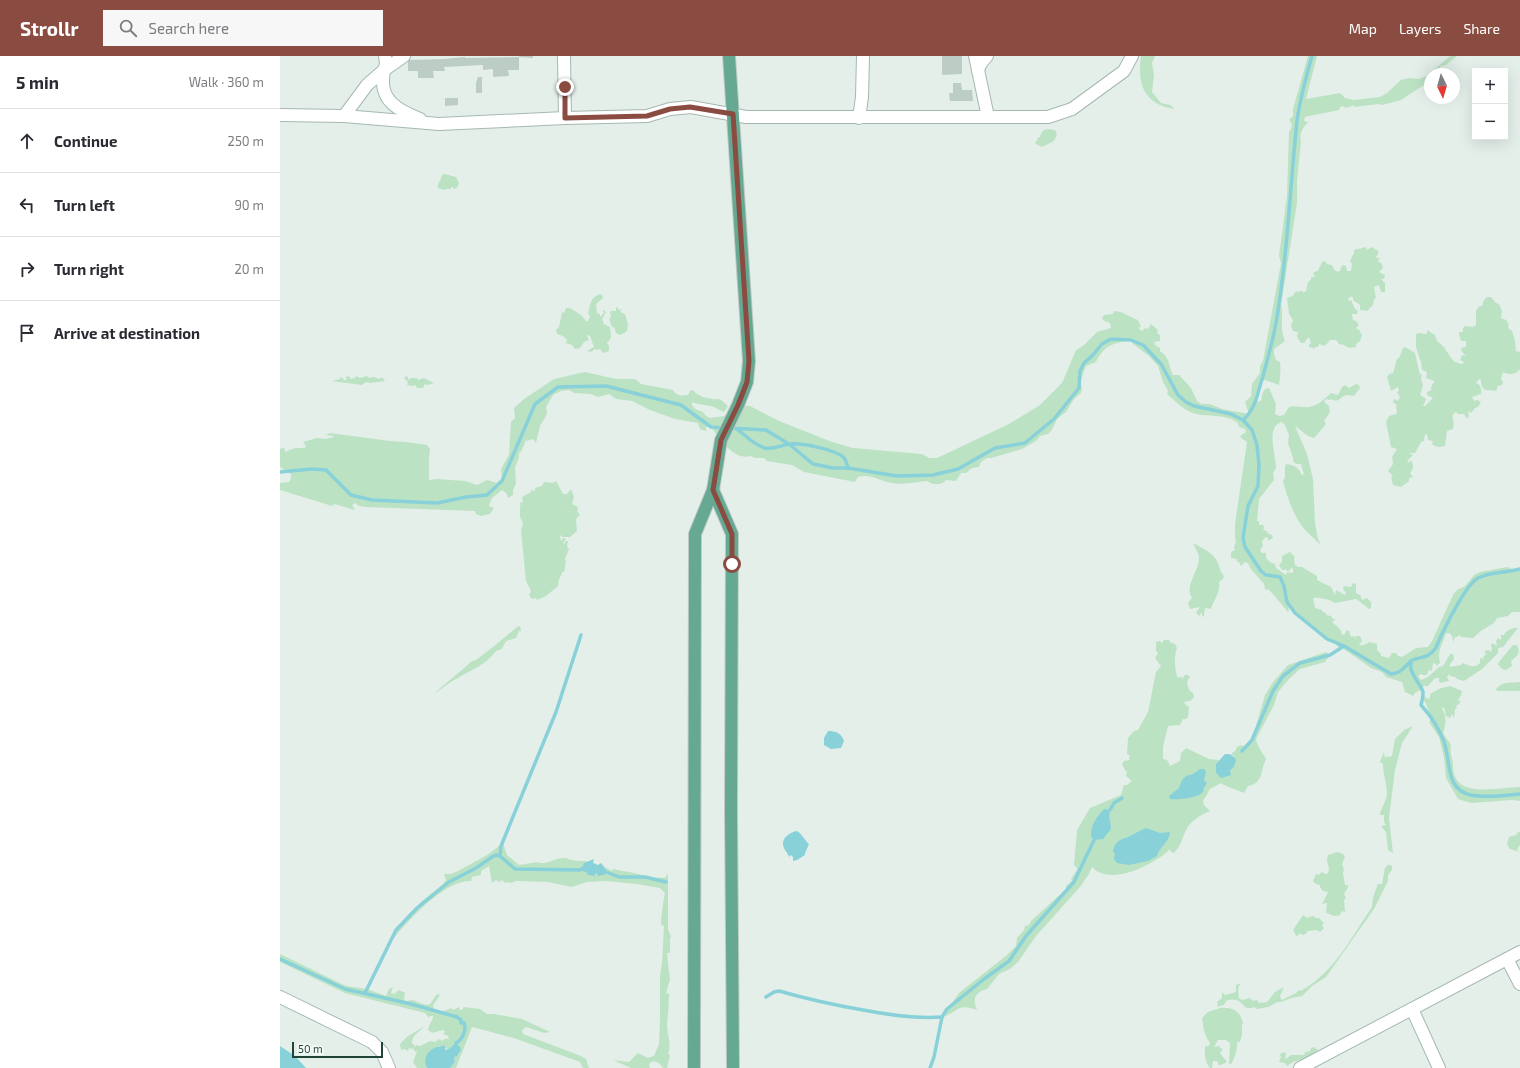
<!DOCTYPE html>
<meta charset="utf-8">
<style>
:root{--surface:#fff;--page:#f7f7f7;--text:#2b2b33;--muted:#7c7c81;--line:#e1e1e2;--accent:#8a4b41}
body{margin:0;font-family:"Exo 2",sans-serif;background:var(--page);color:var(--text)}
.controls{position:absolute;right:12px;top:12px;display:grid;overflow:hidden;border-radius:0px;box-shadow:0 4px 16px #0002}
.controls button{width:36px;height:36px;display:grid;place-items:center;padding:0;border:0;border-bottom:1px solid var(--line);background:var(--surface);color:var(--text);font:20px sans-serif}
.compass{position:absolute;left:1144px;top:12px;width:36px;height:36px;border-radius:50%;background:var(--surface);box-shadow:0 4px 16px #0002;rotate:175deg}
.scale{position:absolute;left:12px;bottom:10px;width:91px;box-sizing:border-box;padding-left:4px;border:2px solid #214338;border-top:0;font-size:11px;line-height:14px;white-space:nowrap;color:#214338;-webkit-text-stroke:3px #f6fbf8;paint-order:stroke}
.stop{position:absolute;width:12px;height:12px;margin:-9px;border:3px solid #8a4b41;border-radius:50%;background:#fff}
.stop.end{background:#8a4b41;border-color:#fff;box-shadow:0 1px 4px #0008}
.list{margin:0;padding:0;list-style:none}
h2{display:flex;justify-content:space-between;align-items:center;height:52px;margin:0;padding:0 16px;font-size:17px}
h2 small{font-size:13px;font-weight:400;color:var(--muted)}
.list li{display:grid;grid-template-columns:26px 1fr auto;gap:12px;align-items:center;box-sizing:border-box;height:64px;padding:0 16px;border-top:1px solid var(--line)}
.list b{display:block;font-size:15px;white-space:nowrap}
.list em{font-size:13px;font-style:normal;color:var(--muted)}
.icon{flex:none;width:22px;height:22px;fill:none;stroke:currentColor;stroke-width:2;stroke-linecap:round;stroke-linejoin:round}
.map{position:relative;flex:none;width:1240px;height:1012px;overflow:hidden}
header{display:flex;align-items:center;gap:24px;box-sizing:border-box;height:56px;padding:0 20px;background:var(--accent);color:#fff}
header strong{font-size:19px}
nav{display:flex;gap:22px;margin-inline-start:auto;font-size:14px}
.search{width:280px;height:36px;background:var(--page);display:flex;align-items:center;gap:10px;box-sizing:border-box;padding:0 14px;border-radius:0px;color:var(--muted);font-size:15px}
main{display:flex}
aside{flex:1;background:var(--surface)}
.map>svg:first-child{display:block}
.green{fill:#bce2c4}
.water{fill:#88d1d9}
.lines{fill:none;stroke-linecap:round;stroke-linejoin:round}
.stream{stroke:#88d1d9;stroke-width:3.5}
.building{fill:#bccdc5}
.minor-casing{stroke:#a6b8b1;stroke-width:14}
.primary-casing{stroke:#c1cac7;stroke-width:14}
.minor{stroke:#fff;stroke-width:12}
.primary{stroke:#65a993;stroke-width:12}
.route{stroke:#8a4b41;stroke-width:5}
</style>
<header>
<strong>Strollr</strong>
<div class="search"><svg class="icon" aria-label="search" viewBox="0 0 24 24"><circle cx="10" cy="10" r="6"/><path d="M15 15l6 6"/></svg>Search here</div>
<nav><a>Map</a><a>Layers</a><a>Share</a></nav>
</header>
<main>
<aside>
<h2>5 min<small>Walk · 360 m</small></h2>
<ul class="list">
<li><svg class="icon" aria-label="ahead" viewBox="0 0 24 24"><path d="M12 20V5M6 11l6-6 6 6"/></svg><div><b>Continue</b></div><em>250 m</em></li>
<li><svg class="icon" aria-label="left" viewBox="0 0 24 24"><path d="M17 20v-9H6M10 6l-5 5 5 5"/></svg><div><b>Turn left</b></div><em>90 m</em></li>
<li><svg class="icon" aria-label="right" viewBox="0 0 24 24"><path d="M7 20v-9h11M14 6l5 5-5 5"/></svg><div><b>Turn right</b></div><em>20 m</em></li>
<li><svg class="icon" aria-label="arrive" viewBox="0 0 24 24"><path d="M6 21V4h12l-3 4 3 4H6"/></svg><div><b>Arrive at destination</b></div></li>
</ul>
</aside>
<div class="map">
<svg width="1240" height="1012" viewBox="0 0 1240 1012">
<rect width="100%" height="100%" fill="#e4efea"/>
<!-- green -->
<g class="green">
<path d="M 861,0 L 875,0 L 872,7 L 874,19 L 872,36 L 881,47 L 890,49 L 895,53 C 864,49 857,28 861,0 Z"/>
<path d="M 1028,0 L 1037,0 L 1026,43 L 1060,37 L 1065,42 L 1074,44 L 1100,41 L 1107,37 L 1121,24 L 1129,22 L 1139,23 L 1147,20 L 1170,0 L 1177,0 L 1166,9 L 1161,10 L 1154,18 L 1150,18 L 1150,24 L 1147,27 L 1121,44 L 1102,49 L 1098,48 L 1074,51 L 1075,49 L 1065,52 L 1064,50 L 1060,51 L 1059,54 L 1029,60 L 1025,61 L 1024,65 L 1028,66 C 1022,73 1019,77 1021,86 L 1017,125 L 1017,147 L 1001,249 C 1004,263 999,271 1005,285 L 994,293 L 994,298 L 996,304 L 1000,306 C 1001,311 1000,324 999,329 L 985,324 L 981,326 L 975,346 L 981,345 C 982,339 982,333 989,332 L 996,348 L 995,358 L 999,360 L 1004,359 L 1009,351 C 1015,349 1022,352 1029,351 C 1037,350 1045,343 1051,337 L 1058,339 L 1062,331 L 1065,329 L 1069,332 L 1076,328 L 1079,329 L 1080,332 L 1074,340 C 1072,340 1070,339 1067,339 C 1060,340 1059,348 1051,343 L 1050,344 L 1046,343 L 1044,346 L 1049,350 L 1050,356 L 1044,365 L 1046,368 L 1034,382 L 1028,380 L 1015,370 L 1027,398 L 1033,423 L 1035,467 L 1038,483 L 1041,489 C 1036,484 1030,479 1025,474 C 1014,461 1007,441 1003,425 L 1005,421 L 1005,411 L 1006,408 C 1012,408 1020,412 1021,418 L 1024,419 L 1021,408 L 1016,408 L 1013,405 L 1013,402 L 1008,387 L 1009,379 L 1005,369 L 1002,366 C 985,370 996,399 996,412 L 993,417 L 994,424 L 979,443 L 977,465 L 979,465 L 979,469 L 983,469 L 984,472 L 983,474 L 987,475 L 987,477 L 992,479 L 993,482 L 988,485 L 988,482 L 986,481 L 982,485 L 983,490 L 980,494 L 982,497 L 986,497 L 986,502 L 989,505 L 989,506 L 995,508 L 996,512 L 1006,519 L 1007,516 L 1013,517 L 1013,512 L 1010,513 L 1009,515 L 1007,515 L 1006,513 L 1004,514 L 1002,514 L 999,509 L 1002,506 L 1002,500 L 1010,496 L 1015,501 L 1014,503 L 1015,509 L 1018,511 L 1022,511 L 1037,520 L 1037,524 L 1051,531 L 1055,539 L 1056,534 L 1065,539 L 1066,537 L 1063,533 L 1064,530 L 1071,531 L 1073,527 L 1076,528 L 1076,537 L 1080,539 L 1082,544 L 1087,542 L 1091,546 L 1091,552 L 1089,553 C 1084,549 1081,546 1076,543 L 1055,547 C 1051,544 1039,541 1033,542 L 1035,552 L 1042,554 L 1043,556 L 1046,557 L 1046,559 L 1051,560 L 1053,563 L 1056,563 L 1052,566 L 1060,573 L 1062,578 L 1064,579 L 1067,574 L 1069,575 L 1071,581 L 1074,580 L 1075,583 L 1076,580 L 1080,580 L 1082,585 L 1079,589 C 1083,590 1086,588 1089,586 L 1097,588 L 1097,594 L 1101,598 L 1101,600 L 1109,602 L 1112,597 L 1116,597 L 1118,600 L 1122,601 L 1136,592 L 1148,591 L 1152,585 L 1173,539 L 1177,534 L 1185,530 L 1194,519 L 1200,516 L 1227,511 L 1235,514 L 1240,511 L 1240,556 L 1232,556 L 1228,560 L 1217,562 C 1214,569 1210,569 1204,573 C 1200,575 1197,579 1193,582 L 1181,581 L 1180,579 L 1174,582 L 1174,586 C 1171,582 1174,577 1166,577 C 1164,584 1159,592 1159,600 C 1159,603 1160,605 1160,607 L 1157,610 L 1156,608 L 1153,607 L 1152,615 L 1149,614 L 1147,619 L 1143,619 L 1141,618 L 1138,620 L 1141,624 L 1148,621 L 1159,611 L 1163,610 L 1170,598 L 1173,598 L 1174,603 L 1170,608 L 1170,611 L 1181,609 L 1183,607 L 1190,610 L 1196,610 L 1200,607 L 1200,602 L 1204,603 L 1203,601 L 1206,598 L 1204,595 L 1209,594 L 1210,596 L 1212,594 L 1211,589 L 1212,587 L 1217,590 L 1216,585 L 1218,582 L 1221,584 L 1221,579 L 1224,579 C 1226,575 1233,571 1238,572 L 1223,591 L 1218,592 L 1218,597 L 1202,613 L 1184,625 L 1177,623 L 1175,621 L 1170,620 L 1169,618 L 1167,621 L 1169,625 L 1160,627 L 1159,625 L 1159,622 L 1155,622 L 1148,630 L 1144,630 L 1142,633 L 1135,637 L 1133,640 L 1125,636 L 1122,626 L 1106,621 L 1102,616 L 1091,612 L 1061,591 L 1058,591 L 1054,586 L 1047,583 L 1015,557 L 1011,552 L 1008,550 L 1009,554 L 1008,556 C 1001,548 995,540 988,533 L 987,534 L 985,533 L 984,528 L 971,513 L 968,507 L 965,506 L 961,510 L 959,506 L 957,506 L 957,503 L 951,502 L 951,496 L 955,494 L 954,491 L 956,486 L 955,481 L 955,468 L 967,386 L 961,382 L 960,380 L 966,376 L 965,373 L 959,371 L 958,367 C 947,358 929,361 916,358 C 906,356 895,345 887,338 L 888,335 L 883,326 L 878,310 L 869,300 L 853,288 L 851,284 C 833,288 825,288 816,306 L 806,310 L 800,326 L 802,332 L 801,337 L 794,343 L 786,356 L 777,363 L 772,374 L 768,378 L 760,380 L 756,385 L 742,393 L 711,402 L 707,402 L 701,406 L 699,411 L 692,412 L 686,417 L 681,417 L 676,425 L 666,424 C 661,430 653,429 647,425 C 637,426 622,429 612,427 C 599,425 591,417 578,421 L 575,426 L 524,416 L 512,409 L 487,405 L 484,402 L 475,402 L 471,400 C 454,405 440,383 431,371 L 426,371 L 426,375 L 420,373 L 418,367 L 395,363 L 370,354 L 352,345 L 336,343 L 329,338 L 318,341 L 311,338 L 294,337 L 289,334 L 281,335 L 273,339 L 266,351 L 267,358 L 260,370 L 256,387 L 253,383 L 247,385 L 246,384 L 241,396 L 239,397 L 239,402 L 235,411 L 236,428 L 233,434 L 233,439 L 228,442 L 227,438 L 222,434 L 212,442 L 209,450 L 214,452 L 210,458 L 201,460 L 196,458 L 195,455 L 86,451 L 79,450 L 75,447 L 72,449 L 75,454 L 54,448 L 52,450 L 0,434 L 0,427 L 9,426 L 11,422 L 11,418 L 0,411 L 0,393 L 4,392 L 6,397 L 7,395 L 15,392 L 25,392 L 26,390 L 23,386 L 37,382 L 45,383 L 54,381 L 53,380 L 46,379 L 50,377 L 110,385 L 126,386 L 147,389 L 150,393 L 149,402 L 149,424 L 157,423 L 185,425 L 197,429 L 207,424 L 217,427 L 218,425 L 222,424 L 221,413 L 229,399 L 231,366 L 235,362 L 234,352 L 244,343 L 274,323 L 305,316 L 336,323 L 355,323 L 361,328 L 393,334 C 397,340 401,340 408,339 L 410,335 L 413,334 C 418,341 431,344 440,343 L 448,350 L 444,356 C 441,355 438,353 434,351 C 427,349 419,349 412,346 L 412,349 L 415,353 L 423,356 L 426,360 L 430,362 L 444,360 L 452,362 L 458,349 L 470,350 L 499,365 L 552,386 L 573,392 L 642,398 L 649,402 L 657,402 L 729,368 L 760,349 L 782,327 L 796,294 L 804,289 L 817,276 L 831,272 L 830,267 L 824,265 L 822,262 L 824,259 L 833,258 L 834,255 C 843,255 849,261 858,264 L 861,271 L 858,272 L 862,275 L 865,272 L 868,273 L 871,268 L 878,274 L 877,277 L 880,279 L 880,285 L 874,286 L 875,289 L 880,292 L 880,295 C 891,303 888,309 893,319 L 899,319 L 911,332 L 917,345 L 921,348 L 930,348 L 942,353 L 969,358 L 965,346 L 971,340 L 972,328 L 980,317 L 980,310 L 983,305 L 1001,207 L 999,200 L 1007,140 L 1009,76 C 1012,71 1013,68 1009,64 L 1013,60 L 1013,53 Z"/>
<path d="M 767,73 L 775,74 L 777,78 L 774,85 L 762,91 L 756,88 L 755,86 L 758,84 L 757,82 L 760,81 C 761,76 763,74 767,73 Z"/>
<path d="M 165,118 L 176,121 L 179,127 L 177,132 L 173,133 L 173,131 L 172,131 L 170,133 L 166,133 L 164,134 L 158,132 L 158,128 L 160,125 L 162,119 Z"/>
<path d="M 1086,191 L 1087,194 L 1092,191 L 1096,194 L 1098,194 L 1098,199 L 1096,200 L 1097,202 L 1100,202 L 1098,205 L 1102,208 L 1103,212 L 1099,216 L 1105,219 L 1104,223 L 1101,223 L 1105,227 L 1105,236 L 1101,236 L 1099,229 L 1094,231 L 1096,242 L 1094,243 L 1093,249 L 1087,255 L 1080,254 L 1080,249 L 1073,244 L 1073,241 L 1070,241 L 1068,243 L 1069,245 L 1071,244 L 1075,253 L 1078,255 L 1077,258 L 1072,258 L 1073,264 L 1076,265 L 1079,269 L 1076,272 L 1079,274 L 1082,279 L 1080,285 L 1076,288 L 1076,291 L 1069,292 L 1065,290 L 1064,289 L 1059,288 L 1056,284 L 1050,284 L 1045,290 L 1039,288 L 1038,291 L 1036,291 L 1033,293 L 1033,292 L 1029,291 L 1029,288 L 1031,288 L 1029,281 L 1025,285 L 1025,287 L 1021,287 L 1017,281 L 1018,276 L 1013,275 L 1011,270 L 1013,264 L 1009,258 L 1007,242 L 1013,240 L 1015,236 L 1023,235 L 1023,237 L 1026,235 L 1028,226 L 1031,224 L 1031,221 L 1036,221 L 1033,218 L 1034,216 L 1038,215 L 1042,206 L 1045,205 L 1047,208 L 1052,209 C 1054,212 1054,217 1060,215 L 1061,211 L 1063,209 L 1066,210 L 1067,215 L 1071,215 L 1072,208 L 1070,205 L 1074,197 L 1074,194 Z"/>
<path d="M 320,238 L 322,239 L 323,242 L 316,248 L 317,257 L 320,258 L 320,261 L 324,257 L 323,255 L 324,254 L 326,256 L 322,263 L 324,268 L 330,271 C 331,281 333,280 327,287 L 329,290 L 329,295 L 323,297 L 320,293 L 317,294 L 315,293 L 311,296 L 307,295 L 314,291 L 310,280 L 307,279 L 307,280 L 309,284 L 304,286 L 300,292 L 295,293 L 292,289 L 286,287 L 287,284 L 283,280 L 277,278 L 276,274 L 279,271 L 282,256 L 284,257 L 286,252 L 290,252 L 301,259 L 306,265 L 308,265 L 310,260 L 308,258 C 310,250 310,241 320,238 Z"/>
<path d="M 1207,241 L 1211,241 L 1216,247 L 1219,248 L 1222,255 L 1221,262 L 1226,264 L 1229,269 L 1228,272 L 1232,275 L 1235,285 L 1236,295 L 1240,296 L 1240,313 C 1236,319 1229,319 1223,316 L 1221,323 L 1223,326 L 1222,329 L 1218,330 L 1216,335 C 1207,334 1201,336 1201,324 L 1199,323 L 1196,327 C 1200,328 1202,333 1201,338 L 1192,341 L 1194,345 L 1197,344 L 1201,346 L 1198,351 L 1195,352 L 1191,357 L 1188,355 L 1189,360 L 1187,363 L 1184,358 L 1178,358 L 1176,356 L 1173,358 C 1172,363 1175,367 1173,373 L 1167,375 L 1165,390 C 1161,391 1157,392 1152,388 L 1153,385 L 1148,384 L 1147,379 L 1145,378 L 1144,385 L 1141,386 L 1135,397 L 1129,397 L 1133,399 L 1127,405 L 1129,407 L 1130,404 C 1135,408 1133,414 1130,417 L 1133,421 L 1129,422 L 1129,425 L 1121,431 L 1113,429 L 1111,421 L 1113,420 L 1108,415 L 1113,408 L 1112,401 L 1117,393 L 1111,391 L 1106,366 L 1109,360 L 1116,358 L 1117,356 L 1116,351 L 1117,349 L 1113,346 L 1114,343 L 1118,345 L 1120,341 L 1117,336 L 1119,335 L 1118,331 L 1111,335 L 1107,321 L 1109,318 L 1113,317 L 1117,303 L 1119,302 L 1123,292 L 1125,291 L 1135,297 L 1139,315 L 1140,318 L 1142,319 L 1141,322 L 1143,330 L 1140,339 L 1146,343 L 1143,350 L 1145,350 L 1153,342 L 1147,339 L 1147,336 L 1152,334 L 1151,333 L 1152,328 L 1155,326 L 1152,324 L 1146,322 L 1147,316 L 1142,314 L 1141,305 L 1140,304 L 1136,291 L 1136,278 L 1139,277 L 1147,278 L 1147,274 L 1155,279 L 1157,285 L 1164,291 L 1171,302 L 1175,306 L 1182,308 L 1184,306 L 1180,304 L 1182,299 L 1186,300 L 1182,296 L 1181,292 L 1186,291 L 1186,285 L 1182,285 L 1180,283 L 1179,276 L 1183,276 L 1183,272 L 1185,270 L 1193,271 L 1196,269 L 1196,255 L 1198,251 L 1202,250 L 1204,244 Z"/>
<path d="M 337,251 L 339,254 L 342,253 L 340,256 L 345,258 L 348,268 L 347,275 L 340,279 L 336,277 L 334,271 L 332,271 L 329,263 L 331,261 L 330,256 L 331,255 L 336,255 L 336,252 Z"/>
<path d="M 67,320 L 70,321 L 70,323 L 75,322 L 76,320 L 80,322 L 87,320 L 89,322 L 94,321 L 99,323 L 102,321 L 105,325 L 90,327 L 86,326 L 82,329 L 52,325 L 60,323 L 60,321 L 64,323 L 63,325 L 67,323 L 66,321 Z"/>
<path d="M 126,320 L 128,321 L 128,324 L 131,322 L 137,322 L 138,324 L 144,322 L 154,327 L 148,329 L 145,328 L 143,332 L 137,332 L 135,329 L 132,330 L 127,329 L 128,326 L 124,322 Z"/>
<path d="M 276,425 L 283,438 L 287,438 L 291,433 L 294,441 L 292,448 L 298,451 L 297,455 L 300,459 L 296,463 L 297,475 L 290,481 L 282,481 L 281,479 L 280,480 L 281,485 L 283,482 L 286,483 L 283,487 L 284,488 L 286,485 L 288,485 L 287,490 L 289,493 L 285,503 L 286,506 L 284,516 L 282,516 L 282,518 L 279,523 L 278,530 L 266,540 L 257,544 L 256,542 L 252,543 L 249,539 L 251,535 L 246,525 L 241,474 L 243,467 L 240,461 L 240,451 L 244,448 L 240,450 L 240,447 L 243,446 L 242,441 L 251,436 L 251,434 L 255,435 L 255,432 L 262,430 L 264,426 L 273,427 Z"/>
<path d="M 913,487 C 922,492 932,496 937,505 C 940,511 939,514 944,520 L 943,523 L 939,526 C 941,537 933,544 931,553 L 925,552 L 924,560 L 922,561 L 922,556 L 919,560 L 916,556 L 919,553 L 919,551 L 910,553 L 908,547 L 912,542 C 904,530 919,515 919,502 C 919,497 915,492 913,487 Z"/>
<path d="M 240,570 L 241,575 L 239,575 L 236,582 L 226,585 L 222,593 L 216,595 C 205,610 192,613 176,623 C 170,626 162,632 156,637 L 156,636 C 168,625 180,616 192,605 L 196,604 L 213,591 L 237,571 Z"/>
<path d="M 884,584 L 889,584 L 891,587 L 895,588 L 897,592 C 894,600 894,613 898,622 L 901,620 L 902,623 L 905,619 L 908,619 L 910,621 L 907,626 L 909,634 L 913,637 L 914,641 L 910,645 L 904,646 L 905,648 L 909,651 L 908,661 L 906,663 L 903,663 L 900,669 L 888,670 L 883,691 L 883,703 L 887,704 L 890,710 L 900,705 L 901,697 L 906,692 L 929,703 L 939,704 L 936,708 L 936,717 L 939,720 L 946,720 L 954,711 L 954,700 L 951,698 L 955,695 L 957,691 L 961,689 L 966,691 L 972,684 L 985,639 L 993,626 L 1008,609 L 1046,596 L 1050,599 L 1045,606 L 1020,613 L 1009,623 L 998,636 L 994,649 L 976,683 C 977,690 983,697 986,703 C 980,715 984,727 968,730 L 964,737 C 956,733 948,732 941,727 L 930,733 L 923,745 L 924,749 L 930,755 C 921,759 912,764 907,772 C 901,784 903,787 894,797 L 891,796 L 890,793 C 874,809 830,831 812,811 L 809,818 L 800,831 L 756,880 L 738,906 L 730,913 L 719,918 L 707,933 C 695,936 692,943 697,954 C 677,946 678,957 662,961 L 679,937 L 727,899 L 736,890 L 737,882 L 744,874 L 745,870 L 749,869 L 751,865 L 786,833 L 786,830 L 792,825 L 791,823 L 797,814 L 797,812 L 794,809 L 797,774 L 810,752 L 841,739 L 844,729 L 847,729 L 852,725 L 846,720 L 847,716 L 845,714 L 842,708 L 844,705 L 850,704 L 849,702 L 850,699 L 847,698 L 848,682 L 854,675 L 858,674 L 868,656 L 876,616 L 881,610 L 875,602 L 878,597 L 876,595 L 876,586 L 880,585 L 882,587 Z"/>
<path d="M 1233,589 L 1237,589 L 1239,595 L 1237,600 L 1231,605 L 1232,610 L 1226,614 L 1222,613 L 1218,608 L 1219,606 Z"/>
<path d="M 1240,626 L 1240,635 L 1217,635 L 1216,633 C 1222,625 1231,627 1240,626 Z"/>
<path d="M 1170,630 L 1182,635 L 1181,640 L 1178,644 L 1181,646 L 1176,650 L 1177,652 L 1175,653 L 1174,662 L 1172,658 L 1170,662 L 1166,660 L 1164,651 L 1162,653 C 1167,659 1166,669 1163,677 L 1171,689 C 1169,697 1173,703 1173,710 C 1173,744 1218,731 1240,731 L 1240,745 L 1232,744 L 1191,747 L 1178,743 L 1166,722 L 1164,701 L 1159,681 L 1149,666 L 1152,662 C 1148,655 1147,648 1143,643 L 1145,640 L 1147,643 L 1150,642 L 1150,638 L 1161,632 Z"/>
<path d="M 1133,670 L 1122,687 L 1115,714 L 1109,762 L 1113,797 L 1108,794 L 1106,776 L 1101,770 L 1106,769 L 1104,766 L 1104,759 L 1100,759 L 1100,757 C 1102,751 1106,745 1107,739 C 1107,728 1103,718 1103,708 L 1100,706 L 1104,696 L 1105,702 L 1107,700 L 1109,701 L 1112,700 L 1115,683 L 1124,674 Z"/>
<path d="M 1238,776 L 1240,776 L 1240,789 L 1237,793 L 1239,797 L 1237,795 L 1230,793 L 1227,788 L 1229,781 L 1236,779 Z"/>
<path d="M 223,787 L 227,799 L 239,809 L 257,806 C 266,810 275,801 285,802 C 288,802 289,804 292,804 C 297,805 303,805 308,805 L 304,807 L 319,819 L 328,817 L 325,811 L 332,815 L 333,813 C 338,814 343,815 349,816 C 361,818 373,824 386,821 L 388,817 L 388,873 L 391,881 L 390,882 L 390,897 L 387,897 L 390,924 L 386,937 L 387,938 L 389,937 C 389,948 388,958 387,969 C 387,979 392,988 388,998 L 390,999 L 387,1012 L 383,1012 L 379,1007 L 373,1005 L 369,1008 L 370,1012 L 351,1012 L 333,1004 L 349,1006 L 358,997 L 368,1002 L 374,1000 L 379,988 L 380,964 L 380,919 L 382,907 L 384,870 L 381,869 C 381,858 383,848 385,837 L 380,832 L 357,828 L 325,825 L 307,826 L 292,831 L 268,826 L 236,825 L 231,827 L 227,826 L 225,827 L 222,824 L 219,826 L 216,824 L 212,827 L 209,810 L 201,815 L 201,819 L 192,821 L 191,825 C 163,824 125,868 109,888 L 116,874 L 142,845 L 163,828 L 166,824 L 164,818 L 171,818 L 178,815 L 207,799 Z"/>
<path d="M 1057,796 L 1063,798 L 1065,801 C 1063,806 1061,808 1064,813 L 1063,817 L 1065,829 L 1068,829 L 1068,831 L 1064,838 L 1066,842 L 1064,844 L 1065,856 L 1062,855 L 1060,859 C 1052,862 1052,858 1046,857 L 1047,847 L 1042,848 L 1048,836 L 1043,835 L 1040,831 L 1040,829 L 1036,828 L 1033,825 L 1036,818 L 1038,819 L 1042,816 L 1046,818 L 1048,817 C 1051,810 1045,808 1048,799 Z"/>
<path d="M 1109,808 L 1110,810 L 1112,809 L 1112,814 L 1108,819 L 1108,825 L 1094,853 L 1046,921 L 1032,930 L 1022,940 L 1011,942 L 1001,946 L 998,946 L 988,951 L 977,953 L 974,951 C 961,957 964,938 946,945 L 944,949 L 937,951 L 938,948 L 937,946 L 942,942 L 942,936 L 945,939 L 956,936 L 956,929 L 961,927 L 958,932 L 959,942 L 962,944 L 970,942 L 973,945 L 977,944 L 979,947 L 987,946 L 995,936 L 1004,931 L 1000,940 L 1001,943 L 1002,944 L 1016,937 L 1019,934 L 1021,935 C 1056,914 1070,883 1092,851 C 1092,843 1095,835 1098,828 L 1102,828 L 1105,812 Z"/>
<path d="M 1023,859 L 1027,862 L 1029,861 L 1034,860 L 1035,862 L 1039,862 L 1044,867 L 1042,869 L 1044,872 L 1040,876 L 1037,874 L 1027,875 L 1027,877 L 1023,879 L 1019,877 L 1019,879 L 1016,880 L 1013,874 Z"/>
<path d="M 0,898 L 66,930 L 87,933 L 106,940 L 109,933 L 113,931 L 111,937 L 114,938 L 119,934 L 123,936 L 125,936 L 124,944 L 126,945 L 133,944 C 139,946 143,950 150,948 L 157,938 L 160,939 L 153,949 L 154,954 C 161,956 165,955 171,952 L 173,954 L 179,951 L 180,954 L 182,954 L 184,951 L 200,953 L 207,958 L 214,958 L 242,963 L 270,976 L 264,977 L 246,971 L 242,974 L 243,978 L 301,1000 L 306,1003 L 309,1012 L 303,1012 L 300,1006 L 234,982 L 192,971 L 176,1012 L 170,1012 L 175,1006 L 174,1001 L 180,997 L 172,990 L 167,994 L 166,990 L 158,990 L 146,1010 L 147,1012 L 137,1012 L 133,1006 L 137,996 L 134,995 L 134,992 L 133,993 L 129,992 L 128,995 L 124,993 L 121,994 L 120,988 L 128,980 L 145,970 C 139,976 131,980 132,988 L 134,988 L 134,991 L 136,989 L 140,990 L 150,985 L 155,986 L 159,983 L 163,985 L 164,983 L 169,983 L 168,980 L 163,978 L 165,976 L 163,974 L 152,977 L 148,974 C 148,969 153,965 153,960 L 150,960 L 149,962 L 145,957 L 65,937 L 0,906 Z"/>
<path d="M 940,952 C 952,951 961,955 963,968 L 962,969 L 962,979 L 960,986 L 957,986 C 958,993 955,1000 952,1007 L 949,1009 L 950,987 L 946,984 L 938,984 L 934,991 L 940,990 L 940,992 L 943,993 L 940,997 L 947,1006 L 941,1009 L 939,1009 L 937,1005 L 933,1005 L 932,1012 L 930,1012 C 926,1008 923,997 926,989 L 928,991 L 930,987 C 923,977 924,972 922,962 L 928,956 Z"/>
<path d="M 1034,991 L 1038,994 L 1026,1002 L 1013,1006 L 1007,1010 L 1005,1007 L 999,1006 L 1001,1001 L 1000,999 L 1000,998 L 1005,996 L 1006,998 L 1005,1001 L 1006,1003 L 1011,999 L 1024,999 L 1025,996 L 1030,995 L 1031,992 Z"/>
</g>
<!-- water -->
<g class="water">
<path d="M 548,675 C 556,675 561,677 564,685 L 561,692 L 551,693 L 544,689 L 544,682 Z"/>
<path d="M 945,698 C 951,698 953,699 956,704 L 954,711 L 950,715 L 951,719 L 941,722 L 936,717 L 936,708 Z"/>
<path d="M 920,713 L 924,713 L 926,716 L 924,724 L 927,727 L 923,733 L 924,735 C 919,742 899,744 890,743 L 889,740 L 899,732 L 902,724 L 906,720 L 913,718 Z"/>
<path d="M 824,753 L 830,754 C 828,762 831,766 831,773 L 823,783 L 814,784 L 811,780 C 810,770 817,760 824,753 Z"/>
<path d="M 866,772 L 880,777 L 890,776 C 889,787 879,791 877,800 L 868,805 L 849,809 L 837,807 L 834,803 L 835,798 L 833,795 C 836,782 843,784 852,779 C 856,777 861,774 866,772 Z"/>
<path d="M 517,775 C 522,778 526,786 529,788 L 525,797 L 525,799 L 517,804 L 513,805 L 513,801 L 511,799 L 509,801 C 508,797 504,794 503,789 C 502,781 511,776 517,775 Z"/>
<path d="M 314,803 L 313,807 L 318,809 L 321,807 L 329,817 L 319,820 L 316,817 L 314,820 L 308,819 L 306,816 L 300,814 L 300,812 L 303,810 L 304,807 Z"/>
<path d="M 176,987 L 180,991 L 181,994 L 177,1000 L 174,1001 L 175,1006 L 170,1012 L 147,1012 C 141,999 152,989 166,990 L 165,993 L 167,994 Z"/>
<path d="M 0,990 L 15,1000 L 26,1012 L 0,1012 Z"/>
</g>
<g class="lines">
<!-- stream -->
<g class="stream">
<path d="M 963,364 C 976,353 978,335 983,320 C 988,301 994,281 997,261 C 1008,196 1010,130 1017,65 C 1020,43 1026,21 1032,0"/>
<path d="M 450,372 L 486,374 L 509,388 L 533,408 L 553,412 L 568,412 L 617,420 L 653,419 L 678,413 L 715,392 L 745,387 L 774,363 L 799,332 L 800,315 L 804,307 L 813,299 L 822,288 L 831,283 L 851,284 L 863,289 L 881,308 L 898,339 L 906,346 L 914,350 L 951,358 L 963,364 L 972,374 L 977,389 L 979,409 L 978,430 L 968,450 L 963,482 L 965,491 L 981,515 L 986,519 L 1000,521 L 1004,530 L 1007,546 L 1015,557 L 1047,583 L 1064,590 L 1111,618 C 1122,617 1124,611 1131,605 C 1138,600 1147,604 1155,593 C 1158,588 1160,581 1163,576 C 1169,563 1187,528 1198,522 C 1211,515 1227,517 1240,513"/>
<path d="M 457,373 C 466,380 474,389 485,392 C 494,394 501,389 509,388 C 521,387 554,393 563,401 C 566,403 567,409 568,412"/>
<path d="M 0,416 L 32,413 L 46,414 L 71,439 L 92,444 L 157,447 L 186,441 L 207,439 L 222,425 L 255,348 L 278,331 L 326,330 L 401,349 L 431,371 L 444,372"/>
<path d="M 1131,608 C 1128,616 1141,628 1143,636 C 1143,640 1142,645 1141,649 C 1151,660 1159,672 1164,686 C 1171,705 1165,734 1191,739 C 1203,742 1227,739 1240,738"/>
<path d="M 962,695 L 972,684 L 993,635 L 1003,620 L 1020,607 L 1050,599 L 1064,590"/>
<path d="M 830,754 L 834,747 L 842,742"/>
<path d="M 220,800 L 221,790 L 276,656 L 301,579"/>
<path d="M 329,817 L 339,821 L 365,821 L 386,826"/>
<path d="M 0,903 L 65,933 L 131,948 L 177,961 L 181,964 L 181,967 L 184,967 C 187,974 182,984 176,987"/>
<path d="M 85,937 L 116,874 L 137,852 L 169,826 L 196,812 L 212,801 L 216,799 L 220,800 L 235,813 L 300,814"/>
<path d="M 486,941 L 494,936 L 499,935 C 527,943 554,949 583,954 C 609,959 635,963 662,961"/>
<path d="M 650,1012 L 654,1001 L 662,961 L 667,953 L 704,923 L 729,905 L 746,880 L 794,826 L 814,784"/>
</g>
</g>
<!-- building -->
<g class="building">
<path d="M 239,0 L 253,0 L 253,2 L 239,1 L 239,14 L 228,14 L 229,20 L 213,21 L 213,13 L 203,14 L 203,9 L 164,11 L 165,15 L 153,15 L 154,22 L 138,22 L 138,15 L 128,15 L 128,4 L 164,3 L 185,1 L 185,2 L 239,1 Z"/>
<path d="M 662,0 L 682,0 L 682,18 L 662,19 Z"/>
<path d="M 198,21 L 202,21 L 202,37 L 196,37 L 196,27 Z"/>
<path d="M 673,27 L 681,27 L 682,34 L 692,34 L 693,45 L 670,45 L 669,37 L 673,37 Z"/>
<path d="M 165,42 L 178,42 L 178,49 L 165,50 Z"/>
</g>
<g class="lines">
<!-- minor casing -->
<g class="minor-casing">
<g id="minor">
<path d="M 124,0 L 104,14 C 103,21 102,27 104,34 C 108,50 126,57 140,63"/>
<path d="M 284,0 L 285,62"/>
<path d="M 695,0 L 708,61"/>
<path d="M 698,14 L 701,7 L 707,0"/>
<path d="M 0,59 L 64,60 L 159,68 L 285,62 L 367,60 L 390,53 L 411,51 L 466,61 L 768,61 L 792,53 L 844,15 L 852,0"/>
<path d="M 64,60 L 87,29 L 104,14 L 106,8 L 105,0"/>
<path d="M 579,62 L 582,41 L 583,0"/>
<path d="M 1227,903 L 1240,928"/>
<path d="M 0,941 L 92,986 L 102,996 L 109,1012"/>
<path d="M 1132,953 L 1159,1012"/>
<path d="M 1020,1012 L 1240,896"/>
</g>
</g>
<!-- primary casing -->
<g class="primary-casing">
<g id="primary">
<path d="M 433,434 L 441,384 L 458,349 L 467,326 L 469,305 L 449,0"/>
<path d="M 414,1012 L 415,478 L 433,434 L 452,478 L 451,755 L 453,1012"/>
</g>
</g>
<!-- minor -->
<use href="#minor" class="minor"/>
<!-- primary -->
<use href="#primary" class="primary"/>
</g>
<g class="lines">
<!-- route -->
<path class="route" d="M 285,31 L 285,62 L 367,60 L 390,53 L 410,51 L 453,58 L 469,305 L 467,326 L 458,349 L 441,384 L 433,434 L 452,478 L 452,508"/>
</g>
</svg>
<div class="controls">
<button>+</button>
<button>−</button>
</div>
<svg class="compass" viewBox="-18 -18 36 36"><path d="M0-13l5 13h-10z" fill="#e53935"/><path d="M0 13l5-13h-10z" fill="#7c7c81"/></svg>
<div class="scale">50 m</div>
<div class="stop" style="left:452px;top:508px"></div>
<div class="stop end" style="left:285px;top:31px"></div>
</div>
</main>
